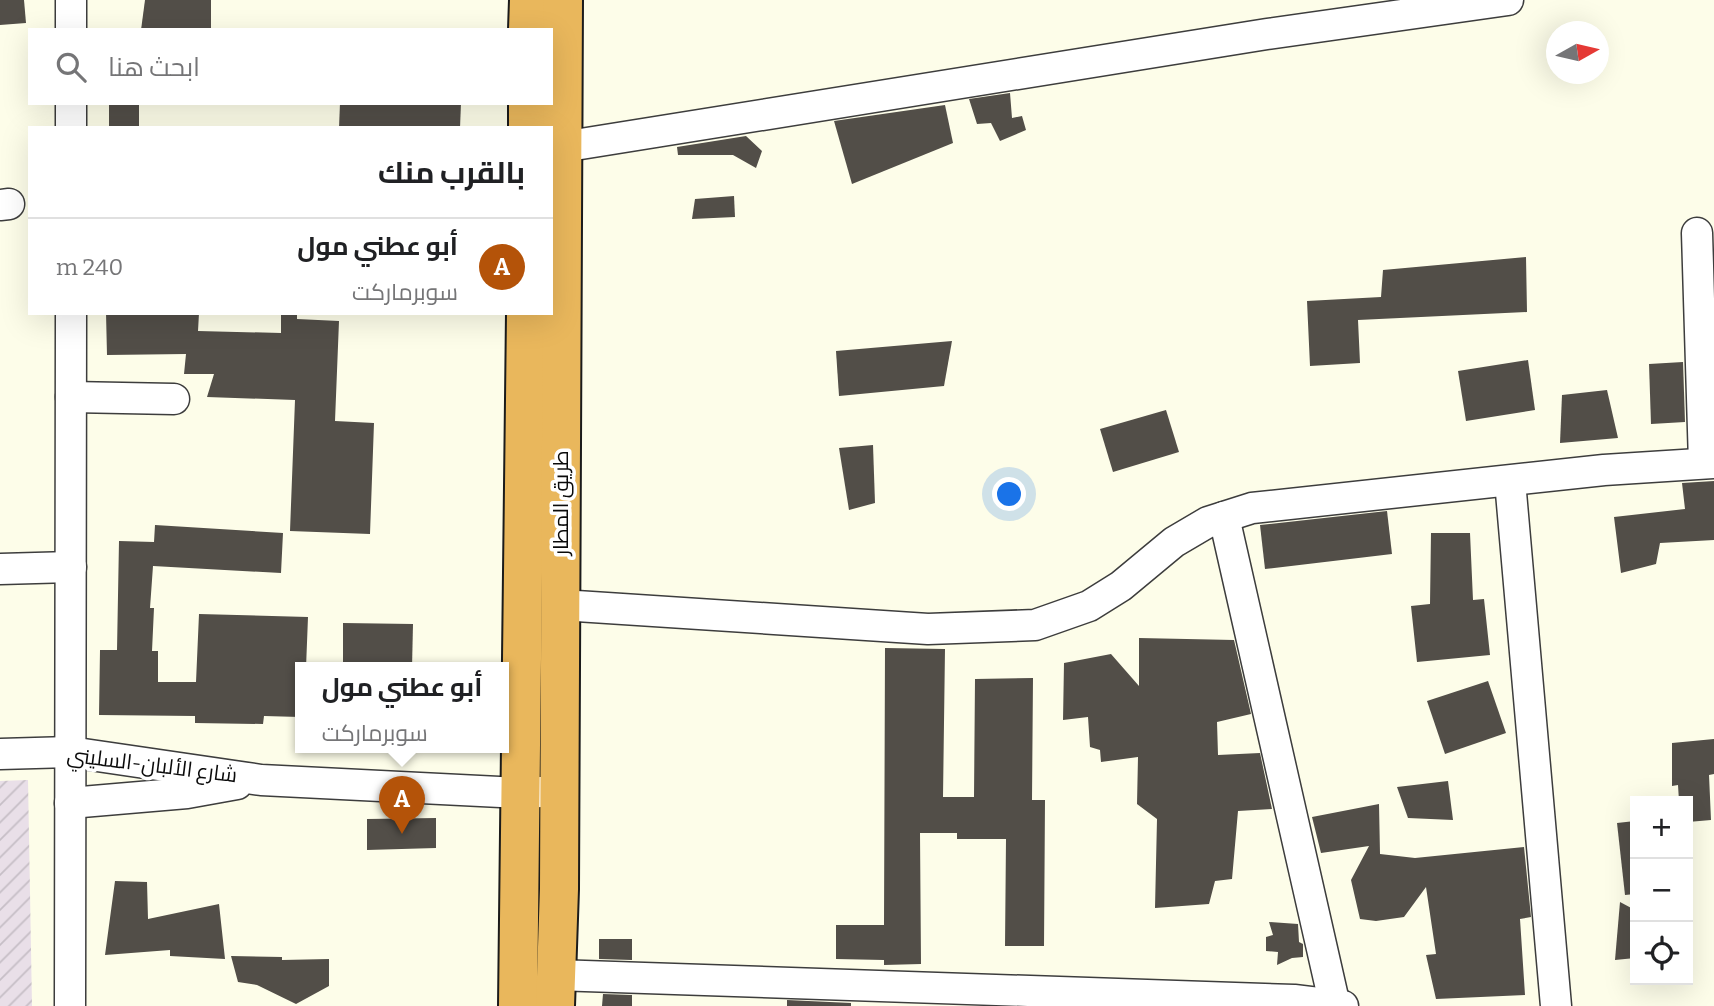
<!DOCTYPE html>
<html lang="ar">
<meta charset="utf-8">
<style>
:root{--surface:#fff;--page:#f2f2f2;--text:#202124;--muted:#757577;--line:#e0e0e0;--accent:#b45309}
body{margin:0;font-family:Bitter,Cairo,serif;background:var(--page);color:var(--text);direction:rtl}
.controls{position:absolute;right:21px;bottom:21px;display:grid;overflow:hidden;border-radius:0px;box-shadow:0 7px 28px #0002}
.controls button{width:63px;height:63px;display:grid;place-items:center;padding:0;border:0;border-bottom:2px solid var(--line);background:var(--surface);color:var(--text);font:35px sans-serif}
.compass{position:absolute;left:1546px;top:21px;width:63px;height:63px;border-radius:50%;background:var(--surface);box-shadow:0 7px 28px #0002;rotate:82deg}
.you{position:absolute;left:1010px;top:495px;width:24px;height:24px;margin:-18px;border:5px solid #fff;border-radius:50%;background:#1a73e8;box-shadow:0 0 0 10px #1a73e833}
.badge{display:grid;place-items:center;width:46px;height:46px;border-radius:50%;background:var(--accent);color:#fff;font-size:23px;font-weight:700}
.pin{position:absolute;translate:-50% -58px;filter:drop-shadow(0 2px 4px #0008)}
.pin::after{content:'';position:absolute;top:37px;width:24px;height:21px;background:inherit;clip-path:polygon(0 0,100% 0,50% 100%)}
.popup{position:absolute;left:295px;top:662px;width:214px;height:91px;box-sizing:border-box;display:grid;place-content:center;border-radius:0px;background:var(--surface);filter:drop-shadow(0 2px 5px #0005);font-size:23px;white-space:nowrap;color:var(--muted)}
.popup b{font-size:26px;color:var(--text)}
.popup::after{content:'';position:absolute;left:50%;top:100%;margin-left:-14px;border:14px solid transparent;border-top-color:var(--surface)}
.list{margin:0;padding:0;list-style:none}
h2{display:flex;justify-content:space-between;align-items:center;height:91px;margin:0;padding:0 28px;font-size:30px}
h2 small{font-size:23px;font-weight:400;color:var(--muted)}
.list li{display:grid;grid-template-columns:46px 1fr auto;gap:21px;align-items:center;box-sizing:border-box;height:98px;padding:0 28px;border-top:2px solid var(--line)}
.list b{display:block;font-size:26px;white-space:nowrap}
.list p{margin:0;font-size:23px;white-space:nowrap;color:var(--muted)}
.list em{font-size:23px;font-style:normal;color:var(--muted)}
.icon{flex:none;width:38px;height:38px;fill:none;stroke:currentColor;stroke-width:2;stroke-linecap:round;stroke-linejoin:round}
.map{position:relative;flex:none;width:1714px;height:1006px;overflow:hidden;direction:ltr}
.search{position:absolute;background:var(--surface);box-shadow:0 7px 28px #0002;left:28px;top:28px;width:525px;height:77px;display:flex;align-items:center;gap:18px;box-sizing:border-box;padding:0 24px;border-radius:0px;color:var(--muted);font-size:26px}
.panel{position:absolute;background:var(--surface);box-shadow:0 7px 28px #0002;left:28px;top:126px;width:525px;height:189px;border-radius:0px;direction:rtl}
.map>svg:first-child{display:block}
.industrial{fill:url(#industrial-furrows)}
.building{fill:#524e48}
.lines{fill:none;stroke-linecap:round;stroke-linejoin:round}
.minor-casing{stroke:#3d3d3d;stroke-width:33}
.highway-casing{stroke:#1b1b1b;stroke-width:42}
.minor{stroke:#fff;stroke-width:30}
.highway{stroke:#e9b75c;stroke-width:38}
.labels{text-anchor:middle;stroke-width:7;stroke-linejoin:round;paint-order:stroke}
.street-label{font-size:21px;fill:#0a0a0a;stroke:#fff}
</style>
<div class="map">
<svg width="1714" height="1006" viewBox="0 0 1714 1006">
<defs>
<pattern id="industrial-furrows" width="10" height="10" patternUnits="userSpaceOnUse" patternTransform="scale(1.75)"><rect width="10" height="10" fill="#e9dfe8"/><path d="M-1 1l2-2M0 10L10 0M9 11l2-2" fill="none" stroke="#c6bec6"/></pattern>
</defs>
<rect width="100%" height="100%" fill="#fdfde9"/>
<!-- industrial -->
<path class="industrial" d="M 28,780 L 32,1006 L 0,1006 L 0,781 Z"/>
<!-- building -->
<g class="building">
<path d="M 0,0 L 24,0 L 26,23 L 0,25 Z"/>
<path d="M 145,0 L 211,0 L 211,30 L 141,30 Z"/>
<path d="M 1010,93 L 1012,118 L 1022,116 L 1026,130 L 1000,141 L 991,123 L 977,124 L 969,99 Z"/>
<rect x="109" y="103" width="30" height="25"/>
<path d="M 340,103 L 461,103 L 460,128 L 339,128 Z"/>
<path d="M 945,105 L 953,143 L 852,184 L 834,121 Z"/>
<path d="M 746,136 L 762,151 L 756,168 L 733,155 L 678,155 L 677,147 Z"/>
<path d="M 734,196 L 735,217 L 692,219 L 695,199 Z"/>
<path d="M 1526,257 L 1527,312 L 1358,320 L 1360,363 L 1310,366 L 1307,301 L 1381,297 L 1383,270 Z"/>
<path d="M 106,313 L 199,313 L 198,331 L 281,333 L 281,315 L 297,315 L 297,319 L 339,321 L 335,421 L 374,423 L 370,534 L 290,531 L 295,400 L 207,397 L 214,374 L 184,374 L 186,354 L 107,355 Z"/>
<path d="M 952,341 L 944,386 L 839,396 L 836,351 Z"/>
<path d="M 1528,360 L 1535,410 L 1466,421 L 1458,371 Z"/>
<path d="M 1683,362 L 1685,422 L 1651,424 L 1649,364 Z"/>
<path d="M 1607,390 L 1618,438 L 1560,443 L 1562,395 Z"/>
<path d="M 1166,410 L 1179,452 L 1113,472 L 1100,429 Z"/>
<path d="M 873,445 L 875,503 L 849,510 L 839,448 Z"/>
<path d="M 1714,481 L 1714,540 L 1660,543 L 1656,564 L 1621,573 L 1614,517 L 1685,509 L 1682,483 Z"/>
<path d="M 1387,511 L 1392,554 L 1265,569 L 1260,525 Z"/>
<path d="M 155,525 L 283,533 L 281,573 L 153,566 L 150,608 L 154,608 L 152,651 L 158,651 L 158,682 L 196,682 L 199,614 L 308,617 L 306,668 L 300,668 L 300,717 L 264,716 L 263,724 L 195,723 L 195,716 L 99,715 L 100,650 L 117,650 L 119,541 L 154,542 Z"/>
<path d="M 1431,533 L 1470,533 L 1473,600 L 1484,599 L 1490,655 L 1417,662 L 1411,606 L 1430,604 Z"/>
<path d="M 343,623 L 413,624 L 412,668 L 343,668 Z"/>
<path d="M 1139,638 L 1234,640 L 1251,714 L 1217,722 L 1218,755 L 1260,753 L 1272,809 L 1238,811 L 1232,879 L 1215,881 L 1209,904 L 1155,908 L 1157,819 L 1137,804 L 1138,757 L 1101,762 L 1100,750 L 1090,747 L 1088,717 L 1063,720 L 1064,663 L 1111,654 L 1139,686 Z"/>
<path d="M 885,648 L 945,649 L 943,797 L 974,797 L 975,679 L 1033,678 L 1032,800 L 1045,800 L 1044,946 L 1005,946 L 1006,839 L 957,839 L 957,833 L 920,833 L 921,964 L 884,965 L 884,960 L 836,959 L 836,925 L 884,925 Z"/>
<path d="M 1488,681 L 1506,733 L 1445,754 L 1427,701 Z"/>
<path d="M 1714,739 L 1714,774 L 1709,775 L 1711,820 L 1688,822 L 1688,801 L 1679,801 L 1678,785 L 1672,786 L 1672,743 Z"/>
<path d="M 1448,781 L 1453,820 L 1408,818 L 1397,787 Z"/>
<path d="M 1379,804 L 1380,854 L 1415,858 L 1524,847 L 1531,917 L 1520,919 L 1525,995 L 1436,999 L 1426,955 L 1436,954 L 1426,887 L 1404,917 L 1376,921 L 1360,919 L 1351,880 L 1369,846 L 1321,853 L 1312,817 Z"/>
<path d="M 436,818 L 436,848 L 367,850 L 367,819 Z"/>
<path d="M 1635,821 L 1635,894 L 1625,895 L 1617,823 Z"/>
<path d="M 115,881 L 147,882 L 148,919 L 219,904 L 225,959 L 170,956 L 170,950 L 105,955 Z"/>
<path d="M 1620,902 L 1635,910 L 1635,958 L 1615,960 Z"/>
<path d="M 1269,922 L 1298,924 L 1299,942 L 1303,944 L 1303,957 L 1292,958 L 1277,965 L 1278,952 L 1266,951 L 1266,937 L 1273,935 Z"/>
<path d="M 599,939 L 632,939 L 632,960 L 599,959 Z"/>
<path d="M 231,956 L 282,957 L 282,960 L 329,959 L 329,986 L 296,1004 L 257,985 L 238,982 Z"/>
<path d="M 603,994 L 632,995 L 632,1006 L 602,1006 Z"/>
<path d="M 787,1000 L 851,1003 L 851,1006 L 787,1006 Z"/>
</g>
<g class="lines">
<!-- minor casing -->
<g class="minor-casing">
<g id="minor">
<path d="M 71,30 L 71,0"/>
<path d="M 71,128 L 71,103"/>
<path d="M 562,147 L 1267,34 L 1508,0"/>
<path d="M 0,205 L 9,204"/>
<path d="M 1697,233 L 1704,463"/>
<path d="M 71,397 L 174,399"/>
<path d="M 1510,481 L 1556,1006"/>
<path d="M 1224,517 L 1335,1006"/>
<path d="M 0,569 L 71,567"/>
<path d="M 561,605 L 928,629 L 1035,625 L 1089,606 L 1121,586 L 1174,542 L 1208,522 L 1252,508 L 1604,470 L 1714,463"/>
<path d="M 0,754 L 70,752 L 261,780 L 521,793 L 541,792"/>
<path d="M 70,803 L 187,793 L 237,784"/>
<path d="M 555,975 L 1294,1000 L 1343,1006"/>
<path d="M 70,1006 L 71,313"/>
</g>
</g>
<!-- highway casing -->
<g class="highway-casing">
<g id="highway">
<path d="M 528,30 L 529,0"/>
<path d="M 528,128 L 528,103"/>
<path d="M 518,1006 L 526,313"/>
<path d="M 555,1006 L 559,889 L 563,0"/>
</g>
</g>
<!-- minor -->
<use href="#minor" class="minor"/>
<!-- highway -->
<use href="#highway" class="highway"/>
</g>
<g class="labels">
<!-- street labels -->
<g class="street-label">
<text transform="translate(561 503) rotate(-90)" y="7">طريق المطار</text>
<text transform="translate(152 765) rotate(7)" y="7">شارع الألبان-السليني</text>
</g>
</g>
</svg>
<div class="controls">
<button>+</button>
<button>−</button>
<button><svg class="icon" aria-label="locate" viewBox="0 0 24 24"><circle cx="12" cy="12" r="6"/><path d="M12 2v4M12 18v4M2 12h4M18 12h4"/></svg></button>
</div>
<svg class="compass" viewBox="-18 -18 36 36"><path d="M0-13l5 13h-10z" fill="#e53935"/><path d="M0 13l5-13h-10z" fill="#757577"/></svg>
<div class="you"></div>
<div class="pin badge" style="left:402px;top:834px">A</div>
<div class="popup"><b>أبو عطني مول</b>سوبرماركت</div>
<div class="search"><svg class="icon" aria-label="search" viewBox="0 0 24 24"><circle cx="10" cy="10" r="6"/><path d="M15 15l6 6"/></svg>ابحث هنا</div>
<section class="panel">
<h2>بالقرب منك<small></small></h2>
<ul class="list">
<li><span class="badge">A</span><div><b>أبو عطني مول</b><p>سوبرماركت</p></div><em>240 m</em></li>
</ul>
</section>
</div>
